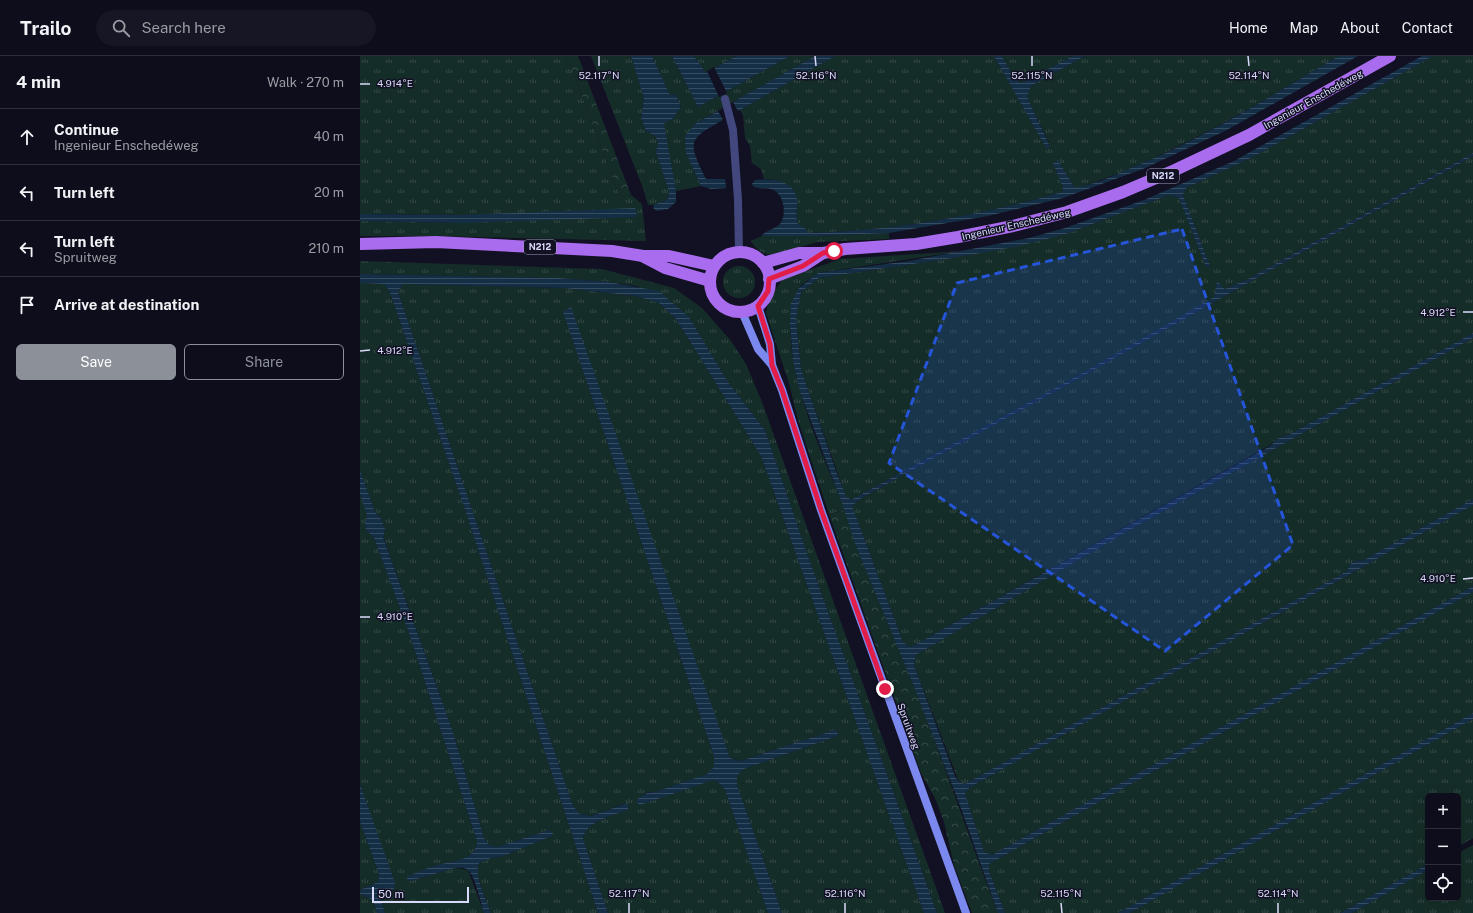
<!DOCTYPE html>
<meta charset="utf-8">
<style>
:root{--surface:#0e0d1b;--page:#171624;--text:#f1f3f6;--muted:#9b9ca3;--line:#2e2d3a;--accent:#8c9099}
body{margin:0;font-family:"Public Sans",sans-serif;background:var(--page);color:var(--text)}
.controls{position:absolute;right:12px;bottom:12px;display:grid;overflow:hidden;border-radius:6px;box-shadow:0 4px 16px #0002}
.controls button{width:36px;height:36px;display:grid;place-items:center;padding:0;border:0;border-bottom:1px solid var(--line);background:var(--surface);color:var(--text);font:20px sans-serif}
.scale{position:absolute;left:12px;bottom:10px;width:97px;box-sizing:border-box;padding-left:4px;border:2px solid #d9dafa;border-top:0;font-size:11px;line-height:14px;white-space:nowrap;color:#d9dafa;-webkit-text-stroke:3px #121124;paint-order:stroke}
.stop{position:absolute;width:12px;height:12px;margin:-9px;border:3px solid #e11d48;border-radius:50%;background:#fff}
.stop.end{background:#e11d48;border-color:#fff;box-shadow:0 1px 4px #0008}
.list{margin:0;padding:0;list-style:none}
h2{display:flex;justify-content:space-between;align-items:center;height:52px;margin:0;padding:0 16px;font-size:17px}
h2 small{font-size:13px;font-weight:400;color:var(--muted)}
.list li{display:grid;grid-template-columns:26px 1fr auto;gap:12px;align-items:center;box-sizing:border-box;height:56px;padding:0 16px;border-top:1px solid var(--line)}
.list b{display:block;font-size:15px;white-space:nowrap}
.list p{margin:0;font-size:13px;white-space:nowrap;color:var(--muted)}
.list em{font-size:13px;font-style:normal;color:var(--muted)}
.actions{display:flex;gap:8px;padding:12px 16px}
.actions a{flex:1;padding:9px 0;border:1px solid var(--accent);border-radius:6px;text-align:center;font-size:14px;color:var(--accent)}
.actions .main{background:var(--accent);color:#fff}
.icon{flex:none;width:22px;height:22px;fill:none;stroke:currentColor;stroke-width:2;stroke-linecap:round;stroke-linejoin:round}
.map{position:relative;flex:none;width:1113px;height:857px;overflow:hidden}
header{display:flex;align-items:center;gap:24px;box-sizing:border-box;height:56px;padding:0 20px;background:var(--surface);border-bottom:1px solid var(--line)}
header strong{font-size:19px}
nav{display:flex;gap:22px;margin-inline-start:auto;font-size:14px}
.search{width:280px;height:36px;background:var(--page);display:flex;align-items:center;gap:10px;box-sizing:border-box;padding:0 14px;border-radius:22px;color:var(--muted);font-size:15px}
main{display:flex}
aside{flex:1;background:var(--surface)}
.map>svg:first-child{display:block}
.grass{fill:url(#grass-tufts)}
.forest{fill:url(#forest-crowns)}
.water{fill:url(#water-rules)}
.pier{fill:#121124}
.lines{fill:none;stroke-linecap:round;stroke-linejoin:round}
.street{stroke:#42487d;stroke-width:8}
.secondary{stroke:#7b89ef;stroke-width:8}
.primary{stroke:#aa6cee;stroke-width:12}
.route{stroke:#e11d48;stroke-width:5}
.marked{fill:#2655da;fill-opacity:0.2;stroke:#2655da;stroke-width:3;stroke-dasharray:8 5;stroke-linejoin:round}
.ticks{fill:none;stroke:#d9dafa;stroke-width:1.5}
.labels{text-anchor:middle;stroke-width:3;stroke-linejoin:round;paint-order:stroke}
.shield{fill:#121124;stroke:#9d9eba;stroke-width:1}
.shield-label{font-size:9px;font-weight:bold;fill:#d9dafa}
.street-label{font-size:10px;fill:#d9dafa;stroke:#121124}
.ticks-label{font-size:10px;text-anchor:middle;fill:#d9dafa;stroke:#121124;stroke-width:3;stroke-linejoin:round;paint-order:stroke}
</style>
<header>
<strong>Trailo</strong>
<div class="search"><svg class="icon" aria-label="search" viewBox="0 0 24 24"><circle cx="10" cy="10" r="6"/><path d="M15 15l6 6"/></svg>Search here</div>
<nav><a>Home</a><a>Map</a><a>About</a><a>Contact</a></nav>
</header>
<main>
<aside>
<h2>4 min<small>Walk · 270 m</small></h2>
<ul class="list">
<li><svg class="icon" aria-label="ahead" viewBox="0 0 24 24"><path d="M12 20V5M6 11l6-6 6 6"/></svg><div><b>Continue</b><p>Ingenieur Enschedéweg</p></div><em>40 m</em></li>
<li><svg class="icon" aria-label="left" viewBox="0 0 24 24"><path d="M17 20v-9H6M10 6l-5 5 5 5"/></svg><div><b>Turn left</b></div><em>20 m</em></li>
<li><svg class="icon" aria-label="left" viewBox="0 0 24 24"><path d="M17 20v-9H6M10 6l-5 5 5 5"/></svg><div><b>Turn left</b><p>Spruitweg</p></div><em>210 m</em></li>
<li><svg class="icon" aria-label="arrive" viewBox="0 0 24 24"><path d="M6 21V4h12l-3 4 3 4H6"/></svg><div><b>Arrive at destination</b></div></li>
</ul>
<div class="actions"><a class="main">Save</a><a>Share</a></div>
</aside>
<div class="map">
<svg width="1113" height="857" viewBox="0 0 1113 857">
<defs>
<pattern id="grass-tufts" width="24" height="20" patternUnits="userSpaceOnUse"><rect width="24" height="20" fill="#152d28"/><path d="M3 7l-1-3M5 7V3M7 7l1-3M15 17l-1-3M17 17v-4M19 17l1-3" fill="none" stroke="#364b48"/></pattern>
<pattern id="forest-crowns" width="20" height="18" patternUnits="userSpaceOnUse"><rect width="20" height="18" fill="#152d28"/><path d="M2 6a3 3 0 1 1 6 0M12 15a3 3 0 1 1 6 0" fill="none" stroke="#364b48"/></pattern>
<pattern id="water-rules" width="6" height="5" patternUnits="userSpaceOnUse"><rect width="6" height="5" fill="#142e45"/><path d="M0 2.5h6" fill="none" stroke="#364c61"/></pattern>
</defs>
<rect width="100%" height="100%" fill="#121124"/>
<!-- grass -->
<g class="grass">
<path d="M 0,0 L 207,0 L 260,141 L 271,139 L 282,148 L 286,185 L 76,180 L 0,180 L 0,165 L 102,167 L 102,159 L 0,158 Z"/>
<path d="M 231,0 L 271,0 L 284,42 L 281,62 L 286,75 L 295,80 L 298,86 L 296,96 L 309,136 L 308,143 L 294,149 L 288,149 L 283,132 Z"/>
<path d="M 292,0 L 312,0 L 338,51 L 430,0 L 455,0 L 336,67 L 326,97 L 341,130 L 316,135 L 303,68 L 313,62 L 321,51 L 316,38 L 310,39 Z"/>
<path d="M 334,0 L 376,0 L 346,17 Z"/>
<path d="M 475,0 L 634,0 L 686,92 L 690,89 L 667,41 L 671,30 L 725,0 L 979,0 C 896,49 813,100 721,131 L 714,131 L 698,105 L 693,107 L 703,132 L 702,136 C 619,160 533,175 446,177 L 446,173 L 438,168 C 436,159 438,148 435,140 C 431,126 416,123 404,123 L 401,113 L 392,107 L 390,90 L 385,82 L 383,59 L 380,54 Z"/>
<path d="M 642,0 L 713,0 L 661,27 L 655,23 Z"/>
<path d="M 1073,0 L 1113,0 L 1113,97 L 888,223 L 865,233 L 857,226 L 855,241 L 726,315 L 491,444 L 486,441 L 441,313 L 436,263 L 441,236 L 459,222 L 593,202 L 706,178 L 809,139 L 819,142 L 846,211 L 850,210 L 823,139 L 826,132 L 893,101 Z"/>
<path d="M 1113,100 L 1113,277 L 932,377 L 917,383 L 910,389 L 551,591 L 543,586 L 492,450 L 500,443 L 732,315 Z"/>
<path d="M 529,177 L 529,183 L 457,186 L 414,199 C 403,199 396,194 391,185 L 402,180 L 457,180 Z"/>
<path d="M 603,195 L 458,217 C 453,222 443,226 439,232 C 437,235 436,241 435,244 C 416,304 463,397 485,454 L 469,458 L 438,364 L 429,327 L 406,257 L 409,244 L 422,224 L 480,203 Z"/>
<path d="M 0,205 L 242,213 L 314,232 L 342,252 L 371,285 L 386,308 L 402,346 L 585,857 L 577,857 L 449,503 L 405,374 L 368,326 L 329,261 L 277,230 L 250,226 L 199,222 L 0,218 Z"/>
<circle cx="379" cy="226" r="16"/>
<path d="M 0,227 L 24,228 L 29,234 L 103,448 L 238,857 L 131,857 C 126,843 114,821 119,807 L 131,802 L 141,801 L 192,780 L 189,774 L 137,791 L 129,789 L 124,782 L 93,676 L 23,480 L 25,473 L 21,463 L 15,456 L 0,414 Z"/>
<path d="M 43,228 L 204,232 L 276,240 L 299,247 L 316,263 L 401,400 L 564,857 L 422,857 L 377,729 L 377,720 L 384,713 L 477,680 L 478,676 L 475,674 L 380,705 L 370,702 L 203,256 L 354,700 L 355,711 L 347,718 L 295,736 L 288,736 L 278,742 L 353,724 L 358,726 L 365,734 L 408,857 L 248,857 L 223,783 C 226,765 252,760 267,754 L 266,747 L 231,760 L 220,758 L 213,750 L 38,236 Z"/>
<path d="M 1113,282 L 1113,443 L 1002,505 L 998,504 L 990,508 L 987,515 L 605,728 L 599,726 L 554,609 L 556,599 L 761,479 Z"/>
<path d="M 0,438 C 2,444 7,453 7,460 C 7,473 1,470 14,482 L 48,574 L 117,785 C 116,809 81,805 65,813 C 59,815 54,821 50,825 L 95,812 L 108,814 L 124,857 L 25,857 L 20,842 L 21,837 L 34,833 L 0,728 Z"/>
<path d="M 1113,449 L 1113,530 L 632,799 L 624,796 L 605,738 L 609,732 Z"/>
<path d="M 1113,536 L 1113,657 L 758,857 L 645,857 L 629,815 L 629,808 Z"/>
<path d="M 1113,663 L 1113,782 L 1098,791 L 1098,740 L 1068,740 L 1068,808 L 980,857 L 770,857 Z"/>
<path d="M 0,766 L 19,818 L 18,826 L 0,834 Z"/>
<path d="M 1113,789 L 1113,857 L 992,857 L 1068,814 L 1068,842 L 1098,842 L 1098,797 Z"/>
<path d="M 0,838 L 13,844 L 17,857 L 0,857 Z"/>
</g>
<!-- forest -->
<g class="forest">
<path d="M 207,0 L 218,0 L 271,139 L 260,141 Z"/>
<path d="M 485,454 C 504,513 529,569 552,626 C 583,702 608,780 638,857 L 612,857 L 594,809 L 584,766 L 576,744 L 561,717 L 469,458 Z"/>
</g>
<!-- water -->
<g class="water">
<path d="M 271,0 L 292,0 L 310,39 L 316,38 L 321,51 L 313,62 L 304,68 L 316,135 L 316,146 L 308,153 L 297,155 L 293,152 L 294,149 L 308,143 L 309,136 L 296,96 L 298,86 L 295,80 L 286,75 L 281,62 L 284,42 Z"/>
<path d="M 312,0 L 334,0 L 346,17 L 376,0 L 430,0 L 338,51 Z"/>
<path d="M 455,0 L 475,0 L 380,54 L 378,55 L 373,46 Z"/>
<path d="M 634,0 L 642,0 L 655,23 L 661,27 L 713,0 L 725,0 L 671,30 L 667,41 L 690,90 L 688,92 L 686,92 Z"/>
<path d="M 979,0 L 998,0 L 867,74 L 783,113 L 703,142 L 628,160 L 529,177 L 457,180 L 402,180 L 402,179 C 407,174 415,173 420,168 C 427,158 424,140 414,134 C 407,131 399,134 393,130 L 392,128 L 395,124 C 411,123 432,122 437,143 C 438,151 435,158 438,168 L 446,173 L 447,177 C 533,175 619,160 702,136 L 703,132 L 693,107 L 698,104 L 714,131 C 732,130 750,121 766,114 C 840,85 910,40 979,0 Z"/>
<path d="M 1062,0 L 1073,0 L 893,101 L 826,132 L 823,139 L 850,210 L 846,211 L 819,142 L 809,139 L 706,178 L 659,190 L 593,202 L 459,222 L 441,236 L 436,263 L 441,313 L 476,415 L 486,440 L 491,444 L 726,315 L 854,241 L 857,225 L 865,233 L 888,223 L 1113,97 L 1113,100 L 732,315 L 500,443 L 492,450 L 543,586 L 551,591 L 910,390 L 917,383 L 932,377 L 1113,277 L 1113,282 L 761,479 L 556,599 L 554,609 L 595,720 L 599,726 L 605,728 L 987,515 L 990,508 L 998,504 L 1002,505 L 1113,443 L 1113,449 L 609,732 L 605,738 L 624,796 L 632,799 L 1113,530 L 1113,536 L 629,808 L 629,815 L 645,857 L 638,857 L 599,747 L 552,626 L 496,490 L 483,450 L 440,336 L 433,305 L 430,268 L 431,247 L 439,232 L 458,217 L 549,205 L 669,182 L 705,172 L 784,144 L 874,105 Z"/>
<path d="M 358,55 L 363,64 C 327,84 328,85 346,123 L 365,123 L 366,132 L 351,133 L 341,130 L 326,97 L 325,80 L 336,67 Z"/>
<path d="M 275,152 L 277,156 L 276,161 L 102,167 L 0,165 L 0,158 L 102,159 Z"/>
<path d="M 0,218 L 199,222 L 249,226 L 299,235 L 329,261 L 368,326 L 405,374 L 449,503 L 577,857 L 564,857 L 401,400 L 316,263 L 299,247 L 276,240 L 204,232 L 43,228 L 38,236 L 213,750 L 220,758 L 231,760 L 267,747 L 268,748 L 268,754 C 252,760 226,765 223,783 L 248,857 L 238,857 L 103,448 L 29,234 L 24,228 L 0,227 Z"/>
<path d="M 211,251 L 370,702 L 380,705 L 475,674 L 478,676 L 477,680 L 384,713 L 377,720 L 377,729 L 422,857 L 408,857 L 365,734 L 358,726 L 353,724 L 280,749 L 276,746 C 279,739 288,736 295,736 L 347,718 L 354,711 L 354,700 L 203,256 Z"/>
<path d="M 0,414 L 15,456 L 21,463 L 25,473 L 23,481 L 93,676 L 124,782 L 129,789 L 137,791 L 189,774 L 193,777 L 192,780 L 141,801 L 131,802 L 119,807 C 114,821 126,843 131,857 L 124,857 C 121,848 115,820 108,814 C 105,811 99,812 95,812 L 50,825 L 47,823 L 47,821 C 57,816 66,812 77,809 C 92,805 116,805 117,785 L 48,574 L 14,482 L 6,474 L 5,468 L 7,459 L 0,438 Z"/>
<path d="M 1113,657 L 1113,663 L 770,857 L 758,857 Z"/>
<path d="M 0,728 L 35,827 L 34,833 L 21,838 L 20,842 L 25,857 L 17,857 L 13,844 L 0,838 L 0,834 L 18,826 L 19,818 L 0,766 Z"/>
<path d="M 1068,808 L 1068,814 L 992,857 L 980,857 Z"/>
</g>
<!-- pier -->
<path class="pier" d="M 354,11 L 367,37 L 359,41 L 347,15 Z"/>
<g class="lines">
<!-- street -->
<path class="street" d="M 365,43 L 373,74 L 378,144 L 379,196"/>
<!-- secondary -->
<g class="secondary">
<path d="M 398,250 L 410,288 L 412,309 L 422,334 L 461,454 L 606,857"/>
<path d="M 382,256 L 398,293 L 412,309"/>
</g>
<!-- primary -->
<g class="primary">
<path d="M 0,188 L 76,186 L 252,195 L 283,200 L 309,200 L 354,210"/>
<circle cx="380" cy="226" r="30"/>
<path d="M 284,201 L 305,212 L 350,225"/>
<path d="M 403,207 L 439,197 L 463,197 L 485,193 L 556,188 L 598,181 L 653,170 L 707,156 L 763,136 L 815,114 L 889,79 L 1030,0"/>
<path d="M 409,223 L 443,210 L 463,197"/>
</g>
</g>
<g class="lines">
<!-- route -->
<path class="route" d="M 474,195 L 463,197 L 443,210 L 409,223 L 408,235 L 398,250 L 410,288 L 412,309 L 422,334 L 461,454 L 525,633"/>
</g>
<!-- marked area -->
<path class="marked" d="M 822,173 L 933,489 L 805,595 L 529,407 L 597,227 Z"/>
<!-- ticks -->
<path class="ticks" d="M 239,0 L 239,10M 455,0 L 456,10M 672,0 L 672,10M 888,0 L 889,10M 0,28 L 10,28M 1103,256 L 1113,256M 0,295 L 10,294M 1103,523 L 1113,522M 0,561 L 10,561M 269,847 L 269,857M 485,847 L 485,857M 701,847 L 702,857M 918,847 L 918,857"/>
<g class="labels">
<!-- shield labels -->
<g class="shield">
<rect x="787" y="113" width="32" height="14" rx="3"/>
<rect x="164" y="184" width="32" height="14" rx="3"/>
</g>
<g class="shield-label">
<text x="803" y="123">N212</text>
<text x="180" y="194">N212</text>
</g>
<!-- street labels -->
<g class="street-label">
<text transform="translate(953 43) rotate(-29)" y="4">Ingenieur Enschedéweg</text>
<text transform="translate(656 168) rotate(-13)" y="4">Ingenieur Enschedéweg</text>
<text transform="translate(549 670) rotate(70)" y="4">Spruitweg</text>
</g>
</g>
<g class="ticks-label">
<text x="239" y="23">52.117°N</text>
<text x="456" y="23">52.116°N</text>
<text x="672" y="23">52.115°N</text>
<text x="889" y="23">52.114°N</text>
<text x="35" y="31">4.914°E</text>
<text x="1078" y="260">4.912°E</text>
<text x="35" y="298">4.912°E</text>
<text x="1078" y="526">4.910°E</text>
<text x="35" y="564">4.910°E</text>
<text x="269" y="841">52.117°N</text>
<text x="485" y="841">52.116°N</text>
<text x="701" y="841">52.115°N</text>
<text x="918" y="841">52.114°N</text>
</g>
</svg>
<div class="controls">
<button>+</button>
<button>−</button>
<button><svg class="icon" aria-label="locate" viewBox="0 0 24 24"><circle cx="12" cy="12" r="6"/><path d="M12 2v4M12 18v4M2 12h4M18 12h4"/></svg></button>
</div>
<div class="scale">50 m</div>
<div class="stop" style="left:474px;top:195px"></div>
<div class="stop end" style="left:525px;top:633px"></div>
</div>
</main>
